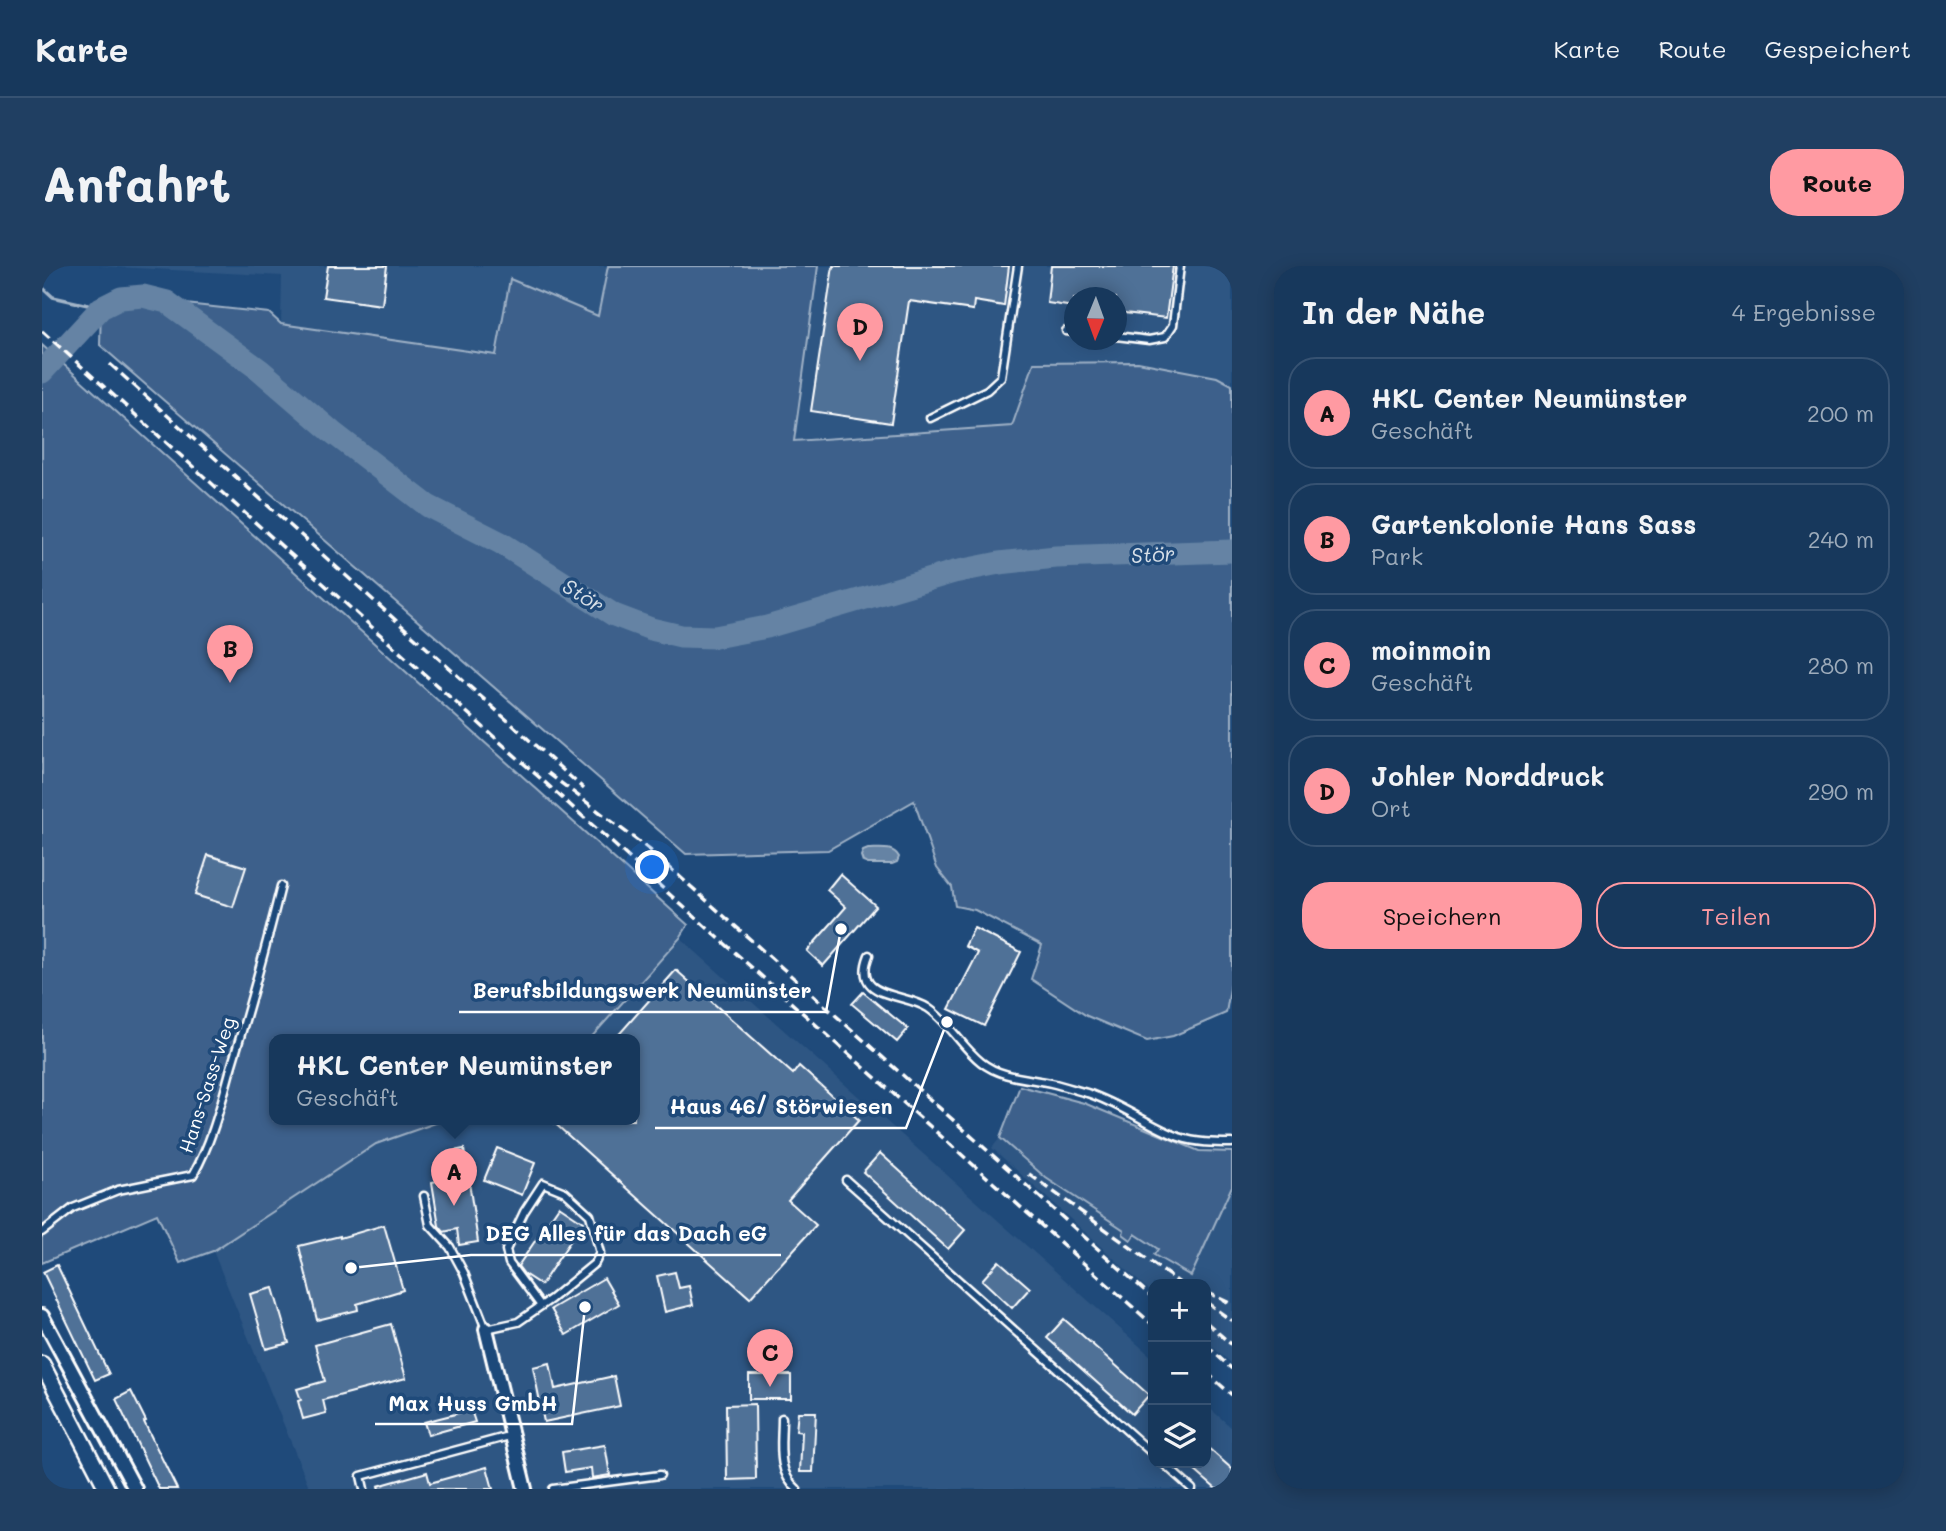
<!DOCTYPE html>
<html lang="de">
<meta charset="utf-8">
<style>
:root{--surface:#17385c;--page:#203f62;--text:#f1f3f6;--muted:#9eacbb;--line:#365272;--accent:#ff9aa2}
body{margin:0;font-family:Mali,sans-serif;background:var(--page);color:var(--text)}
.controls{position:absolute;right:21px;bottom:21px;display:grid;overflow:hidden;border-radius:14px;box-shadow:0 4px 18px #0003}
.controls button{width:63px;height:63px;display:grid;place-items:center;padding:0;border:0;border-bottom:2px solid var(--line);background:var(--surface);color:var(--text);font:35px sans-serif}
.compass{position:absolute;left:1022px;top:21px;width:63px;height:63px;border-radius:50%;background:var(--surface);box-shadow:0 4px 18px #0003;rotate:181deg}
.you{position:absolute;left:611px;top:602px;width:24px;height:24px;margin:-18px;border:5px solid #fff;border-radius:50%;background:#1a73e8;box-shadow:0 0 0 10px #1a73e833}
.badge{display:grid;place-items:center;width:46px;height:46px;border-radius:50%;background:var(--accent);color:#111;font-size:23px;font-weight:700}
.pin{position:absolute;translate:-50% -58px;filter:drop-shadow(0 2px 4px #0008)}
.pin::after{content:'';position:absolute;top:37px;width:24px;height:21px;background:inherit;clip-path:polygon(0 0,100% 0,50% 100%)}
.popup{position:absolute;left:227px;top:768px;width:371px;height:91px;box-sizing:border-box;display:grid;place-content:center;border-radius:14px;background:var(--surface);filter:drop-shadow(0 2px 5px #0005);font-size:23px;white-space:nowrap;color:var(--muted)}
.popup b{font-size:26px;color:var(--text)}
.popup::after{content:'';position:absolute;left:50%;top:100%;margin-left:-14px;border:14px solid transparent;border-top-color:var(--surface)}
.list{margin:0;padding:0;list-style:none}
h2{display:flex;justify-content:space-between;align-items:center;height:91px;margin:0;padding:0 28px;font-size:30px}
h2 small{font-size:23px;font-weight:400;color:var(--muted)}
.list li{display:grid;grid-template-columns:46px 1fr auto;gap:21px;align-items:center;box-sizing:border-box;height:112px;margin:0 14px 14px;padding:0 14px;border:2px solid var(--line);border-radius:28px}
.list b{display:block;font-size:26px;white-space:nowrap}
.list p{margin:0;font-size:23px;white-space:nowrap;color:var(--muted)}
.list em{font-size:23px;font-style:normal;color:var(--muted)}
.actions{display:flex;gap:14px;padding:21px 28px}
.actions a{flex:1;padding:16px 0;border:2px solid var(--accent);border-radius:28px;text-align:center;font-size:24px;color:var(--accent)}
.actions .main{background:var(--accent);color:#111}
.icon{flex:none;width:38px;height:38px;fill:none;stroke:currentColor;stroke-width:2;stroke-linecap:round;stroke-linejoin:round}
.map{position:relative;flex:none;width:1190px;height:1223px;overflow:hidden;border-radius:28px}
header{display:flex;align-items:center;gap:42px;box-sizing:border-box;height:98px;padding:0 35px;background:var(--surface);border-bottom:2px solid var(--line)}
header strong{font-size:33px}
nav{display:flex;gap:38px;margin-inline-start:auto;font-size:24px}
.intro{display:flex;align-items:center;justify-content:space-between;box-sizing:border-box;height:168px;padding:0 42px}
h1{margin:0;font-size:49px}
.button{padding:18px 32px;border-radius:28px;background:var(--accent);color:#111;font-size:24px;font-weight:700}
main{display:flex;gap:42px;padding:0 42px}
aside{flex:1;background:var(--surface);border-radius:28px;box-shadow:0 4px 18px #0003}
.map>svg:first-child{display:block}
.built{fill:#2e5683;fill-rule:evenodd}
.green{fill:#3c618b;stroke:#9eb0c5;stroke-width:2}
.water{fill:#6583a4;stroke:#a3b5c8;stroke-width:2}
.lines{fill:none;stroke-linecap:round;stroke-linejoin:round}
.stream{stroke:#a3b5c8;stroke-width:3.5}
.river{stroke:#6583a4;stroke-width:23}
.building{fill:#507197;stroke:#fff;stroke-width:2}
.service-casing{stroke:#fff;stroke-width:11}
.minor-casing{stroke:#fff;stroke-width:18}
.tertiary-casing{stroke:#fff;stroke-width:19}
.service{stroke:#1f4a7a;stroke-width:6}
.minor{stroke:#1f4a7a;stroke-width:12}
.tertiary{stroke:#1f4a7a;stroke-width:14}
.rail{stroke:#fff;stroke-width:3.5;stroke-dasharray:10 5;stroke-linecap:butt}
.labels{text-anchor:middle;stroke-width:7;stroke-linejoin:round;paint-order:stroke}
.street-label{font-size:19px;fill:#fff;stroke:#1f4a7a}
.water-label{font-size:21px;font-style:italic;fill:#d8e0e8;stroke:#1f4a7a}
.leader{fill:none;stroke:#fff;stroke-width:2.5}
.callout-dot{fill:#fff;stroke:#1f4a7a;stroke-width:2.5}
.callout-label{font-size:21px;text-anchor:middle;font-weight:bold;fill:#fff;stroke:#1f4a7a;stroke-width:7;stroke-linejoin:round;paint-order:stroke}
</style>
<header>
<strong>Karte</strong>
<nav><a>Karte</a><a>Route</a><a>Gespeichert</a></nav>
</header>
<div class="intro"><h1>Anfahrt</h1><a class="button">Route</a></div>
<main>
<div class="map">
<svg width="1190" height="1223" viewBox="0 0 1190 1223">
<rect width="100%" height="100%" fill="#1f4a7a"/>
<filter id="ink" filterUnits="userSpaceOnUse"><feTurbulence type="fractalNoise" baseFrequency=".0143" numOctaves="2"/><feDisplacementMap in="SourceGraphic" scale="14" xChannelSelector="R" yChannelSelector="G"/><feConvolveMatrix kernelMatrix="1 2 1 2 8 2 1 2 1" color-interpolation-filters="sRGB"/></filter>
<g filter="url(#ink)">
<!-- built -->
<g class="built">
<path d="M 57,0 L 566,0 L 556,51 L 454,89 L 239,58 L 240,10 Z"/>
<path d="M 776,0 L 1190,0 L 1190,119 L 1175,111 L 970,160 L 752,175 ZM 1032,32 L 1074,32 L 1074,74 L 1032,74 Z"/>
<path d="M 638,672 L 1111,1092 L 1111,1197 L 1164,1197 L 1164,1139 L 1190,1162 L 1190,1223 L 268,1223 L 171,985 L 334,878 L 402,854 L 592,854 L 592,774 L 547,774 Z"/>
<path d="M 958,872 L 1004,912 L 1083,964 L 1081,968 L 1093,967 L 1116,983 L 1112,989 L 1153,1001 L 1190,920 L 1190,1098 L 1164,1075 L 1164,1018 L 1111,1018 L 1111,1028 L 950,882 Z"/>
</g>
<!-- green -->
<g class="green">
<path d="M 566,0 L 776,0 L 752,175 L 970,160 L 992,97 L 1096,96 L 1175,111 L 1190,119 L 1190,711 L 1184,747 L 1131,770 L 1105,775 L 1045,750 L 989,713 L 1000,679 L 933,644 L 913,640 L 910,621 L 895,602 L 872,535 L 786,584 L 644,588 L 58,79 L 59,42 L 79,32 L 101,30 L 125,36 L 227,47 L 239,58 L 454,89 L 468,13 L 556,50 Z"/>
<path d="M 0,79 L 646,659 L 638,672 L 547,774 L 232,774 L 232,854 L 402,854 L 334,878 L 171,985 L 138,997 L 115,948 L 0,997 Z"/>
<path d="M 978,820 L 1042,837 L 1157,885 L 1190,886 L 1190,920 L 1149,1010 L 1112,989 L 1116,983 L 1093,968 L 1089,974 L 1081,968 L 1082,964 L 1004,912 L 958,872 Z"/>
</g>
<!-- water -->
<path class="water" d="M 826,583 C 838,583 851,580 857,591 L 855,596 L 850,598 L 826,598 L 821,596 L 819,590 L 821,585 Z"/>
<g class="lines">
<!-- stream -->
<path class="stream" d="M 0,21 L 11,31 L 59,42"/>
<!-- river -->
<path class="river" d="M 0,106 L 59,42 L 79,32 L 101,30 L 125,36 L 218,104 L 290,166 L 386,240 L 459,277 L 572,349 L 609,363 L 639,370 L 673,371 L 725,361 L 912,306 L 957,297 L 1014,291 L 1190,285"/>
</g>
<!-- building -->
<g class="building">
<path d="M 286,0 L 345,0 L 340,39 L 281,31 Z"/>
<path d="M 791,0 L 967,0 L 962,40 L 932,35 L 931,44 L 867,35 L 849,157 L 769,145 Z"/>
<path d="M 1009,0 L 1131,0 L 1124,52 L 1074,46 L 1074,32 L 1032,32 L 1032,41 L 1005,37 Z"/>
<path d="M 166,589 L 204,601 L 191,641 L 153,629 Z"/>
<path d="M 798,608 L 834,640 L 781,700 L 765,685 L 804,641 L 785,624 Z"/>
<path d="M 932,662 L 979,686 L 942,760 L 907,743 L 936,687 L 923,680 Z"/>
<path d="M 634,704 L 751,808 L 757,800 L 817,854 L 746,934 L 774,959 L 708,1032 L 509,854 L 592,854 L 592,774 L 572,774 Z"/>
<path d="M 821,726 L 866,763 L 855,776 L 810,738 Z"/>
<path d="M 455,882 L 493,897 L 480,929 L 442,914 Z"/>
<path d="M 422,883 L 436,976 L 417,979 L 415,963 L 402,966 L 397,960 L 390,916 L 410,912 L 406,886 Z"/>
<path d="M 838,887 L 923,964 L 906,983 L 821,906 Z"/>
<path d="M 517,940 L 541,956 L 499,1019 L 482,1008 L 476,1000 Z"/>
<path d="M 342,959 L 361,1024 L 315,1038 L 316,1044 L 275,1054 L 257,980 L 298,970 L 298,972 Z"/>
<path d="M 957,995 L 988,1022 L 970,1042 L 940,1014 Z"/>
<path d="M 15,999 L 67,1108 L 53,1114 L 1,1006 Z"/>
<path d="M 633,1006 L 637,1022 L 647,1020 L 651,1039 L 623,1046 L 615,1010 Z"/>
<path d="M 562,1012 L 577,1038 L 524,1069 L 509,1043 Z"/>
<path d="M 231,1022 L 247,1077 L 224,1083 L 208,1028 Z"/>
<path d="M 1022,1053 L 1107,1129 L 1090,1148 L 1005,1072 Z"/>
<path d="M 349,1058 L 364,1112 L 281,1134 L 284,1147 L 261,1153 L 256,1135 L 259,1134 L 255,1123 L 283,1115 L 273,1079 Z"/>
<path d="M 508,1097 L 513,1123 L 572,1110 L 578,1140 L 502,1156 L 491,1101 Z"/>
<rect x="707" y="1109" width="42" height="24"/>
<path d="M 89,1125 L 104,1155 L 102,1156 L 135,1223 L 117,1223 L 74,1133 Z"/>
<path d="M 713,1138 L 714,1213 L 685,1214 L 684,1139 Z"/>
<path d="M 429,1144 L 433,1156 L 386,1169 L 382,1156 Z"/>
<path d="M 756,1146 L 774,1146 L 771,1206 L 758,1206 L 760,1166 L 754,1165 Z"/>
<path d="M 563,1179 L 568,1209 L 550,1212 L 549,1202 L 523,1206 L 520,1186 Z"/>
<path d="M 1164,1180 L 1190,1203 L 1190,1223 L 1174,1223 L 1144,1197 L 1164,1197 Z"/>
<path d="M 445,1201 L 451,1223 L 337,1223 L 336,1220 L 385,1206 L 388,1217 Z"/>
</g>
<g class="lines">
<!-- service casing -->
<g class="service-casing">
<g id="service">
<path d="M 1024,65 L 1032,66"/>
<path d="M 1074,70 L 1107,74 L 1123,71 L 1131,59 L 1138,0"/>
<path d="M 888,152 L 945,124 L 959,111 L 976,0"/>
<path d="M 827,689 C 809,734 862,726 886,742 C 907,756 919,780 939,796 C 959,812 986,812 1009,817 C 1021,820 1034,824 1045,827 C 1077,837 1106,859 1137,871 C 1155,877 1172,877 1190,877"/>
<path d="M 804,914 L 1111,1188"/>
<path d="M 382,930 L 388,959 L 408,981 L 422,1007 L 444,1063 L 476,1056 L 509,1033 L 553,997 L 558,987 L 548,949 L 523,926 L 501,917 L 482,946 L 464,984 L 467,997 L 499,1040"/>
<path d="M 0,966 L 31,942 L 76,924 L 151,909 C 170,876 179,838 189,802 C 207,742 224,681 239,620"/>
<path d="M 740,1152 C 740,1177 734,1206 755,1223"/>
<path d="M 1121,1197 L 1150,1223"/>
<path d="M 322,1223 L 319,1210 L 471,1169"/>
<path d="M 511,1223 L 618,1209"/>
</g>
</g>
<!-- minor casing -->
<g class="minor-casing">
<g id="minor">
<path d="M 0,1050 L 93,1223"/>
<path d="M 444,1063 L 483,1223"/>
</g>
</g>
<!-- tertiary casing -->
<g class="tertiary-casing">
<path id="tertiary" d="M 0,1098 L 65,1223"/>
</g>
<!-- service -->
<use href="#service" class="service"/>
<!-- minor -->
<use href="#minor" class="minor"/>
<!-- tertiary -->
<use href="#tertiary" class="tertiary"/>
<!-- rail -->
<g class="rail">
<path d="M 0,65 L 625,626 L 1111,1059"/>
<path d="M 68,98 L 542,523"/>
<path d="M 506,507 L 609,585 L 1111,1032"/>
<path d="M 987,908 L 1139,1018"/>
<path d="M 1164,1026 L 1190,1038"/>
<path d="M 1164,1036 L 1190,1055"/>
<path d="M 1164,1056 L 1190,1079"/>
<path d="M 1164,1079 L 1190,1103"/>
<path d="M 1164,1106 L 1190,1129"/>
</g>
</g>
</g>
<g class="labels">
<!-- street labels -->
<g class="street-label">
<text transform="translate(165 819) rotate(-72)" y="7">Hans-Sass-Weg</text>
</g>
<!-- water labels -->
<g class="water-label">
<text transform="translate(1111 289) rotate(-3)" y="7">Stör</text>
<text transform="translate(541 330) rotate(32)" y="7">Stör</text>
</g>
</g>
<!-- callouts -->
<path class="leader" d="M799 663L784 746H417M905 756L864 862H613M309 1002L429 989H739M543 1041L530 1158H333"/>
<g class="callout-dot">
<circle cx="799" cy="663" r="7"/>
<circle cx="905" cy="756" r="7"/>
<circle cx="309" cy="1002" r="7"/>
<circle cx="543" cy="1041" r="7"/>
</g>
<g class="callout-label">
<text x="600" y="732">Berufsbildungswerk Neumünster</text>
<text x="739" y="848">Haus 46/ Störwiesen</text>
<text x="584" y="975">DEG Alles für das Dach eG</text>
<text x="431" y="1145">Max Huss GmbH</text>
</g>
</svg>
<div class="controls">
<button>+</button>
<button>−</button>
<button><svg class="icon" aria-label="layers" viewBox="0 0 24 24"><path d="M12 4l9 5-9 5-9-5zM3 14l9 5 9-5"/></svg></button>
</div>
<svg class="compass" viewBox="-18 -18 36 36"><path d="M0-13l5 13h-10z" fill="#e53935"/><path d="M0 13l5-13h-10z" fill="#9eacbb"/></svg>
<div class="you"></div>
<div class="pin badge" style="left:412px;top:940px">A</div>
<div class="popup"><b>HKL Center Neumünster</b>Geschäft</div>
<div class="pin badge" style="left:188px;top:417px">B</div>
<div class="pin badge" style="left:728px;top:1121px">C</div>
<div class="pin badge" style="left:818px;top:95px">D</div>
</div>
<aside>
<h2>In der Nähe<small>4 Ergebnisse</small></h2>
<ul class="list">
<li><span class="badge">A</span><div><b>HKL Center Neumünster</b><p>Geschäft</p></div><em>200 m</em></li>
<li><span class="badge">B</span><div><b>Gartenkolonie Hans Sass</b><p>Park</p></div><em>240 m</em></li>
<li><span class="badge">C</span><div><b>moinmoin</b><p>Geschäft</p></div><em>280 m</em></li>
<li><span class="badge">D</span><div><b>Johler Norddruck</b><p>Ort</p></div><em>290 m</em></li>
</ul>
<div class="actions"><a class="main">Speichern</a><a>Teilen</a></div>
</aside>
</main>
